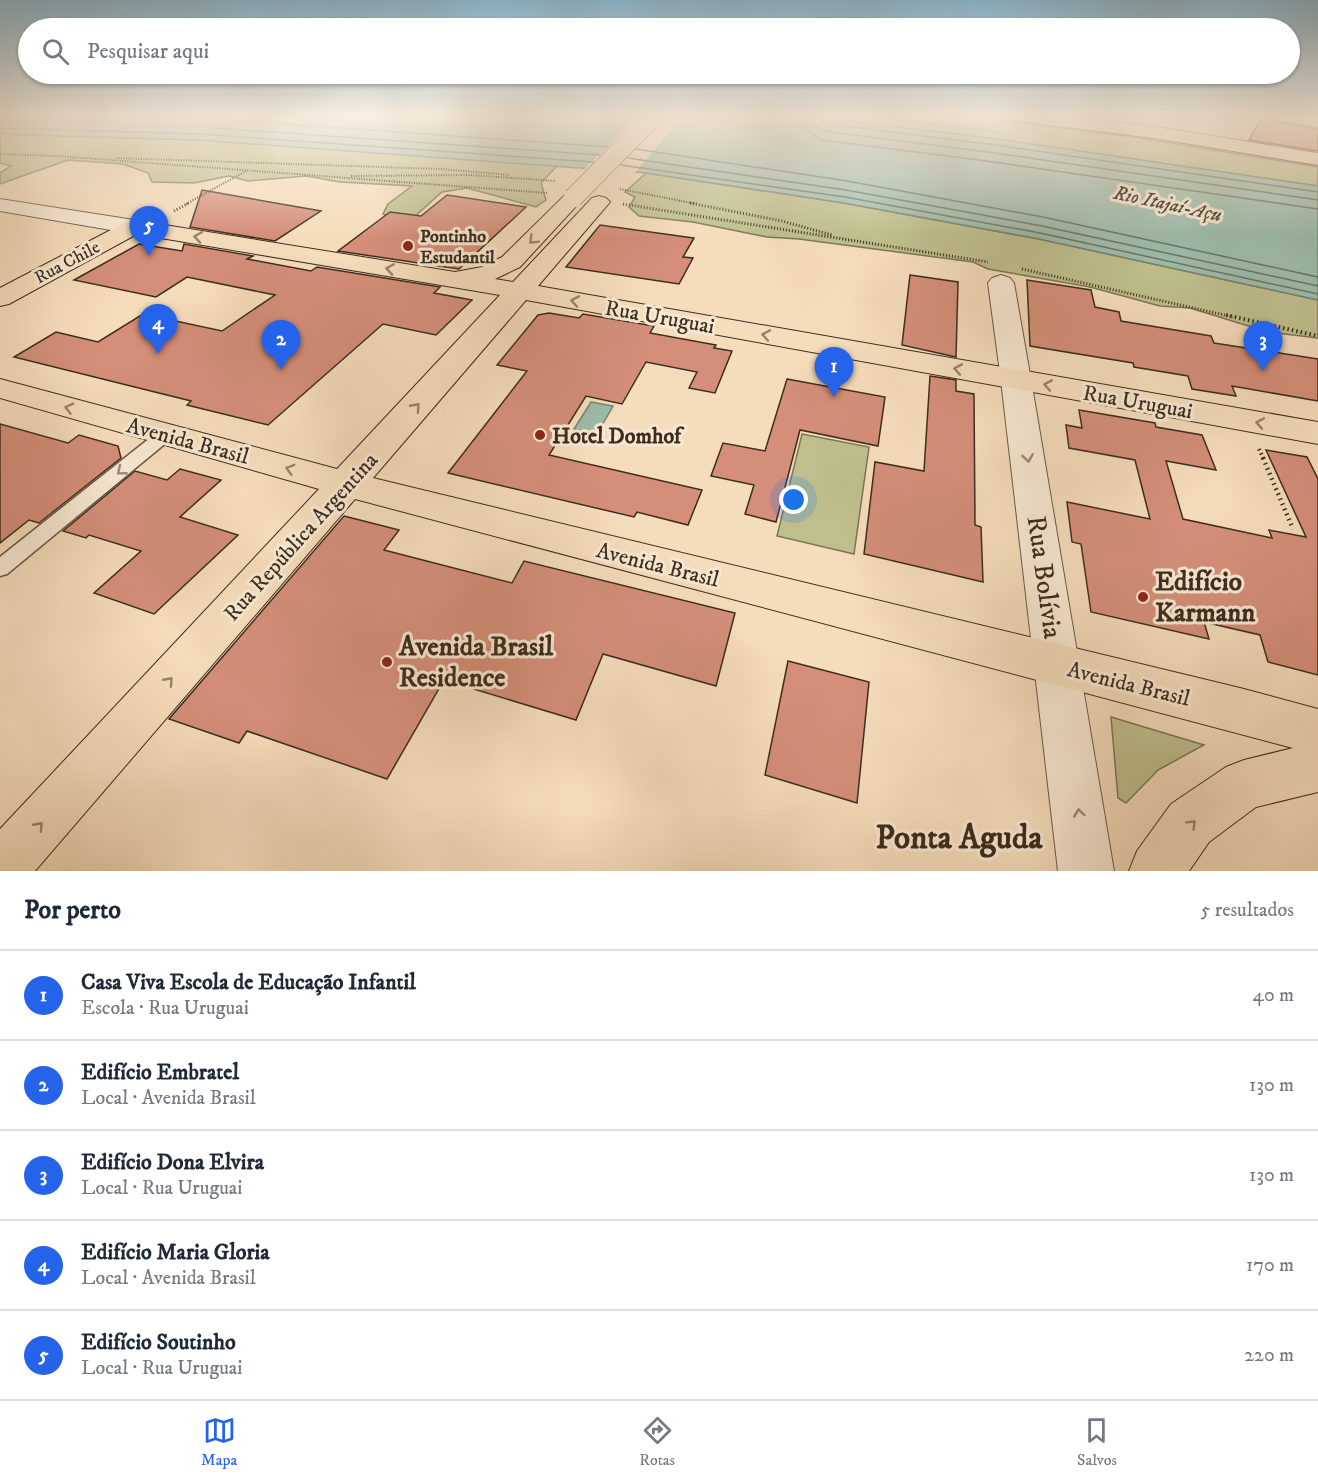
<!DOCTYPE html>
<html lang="pt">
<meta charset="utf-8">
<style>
:root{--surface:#fff;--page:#f6f6f7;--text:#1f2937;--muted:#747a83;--line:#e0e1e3;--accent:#2563eb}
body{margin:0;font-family:"IM FELL DW Pica",serif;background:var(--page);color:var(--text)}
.you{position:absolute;left:794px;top:500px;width:21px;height:21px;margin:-15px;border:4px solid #fff;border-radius:50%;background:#1a73e8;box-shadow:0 0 0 9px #1a73e833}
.badge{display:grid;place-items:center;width:39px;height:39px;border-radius:50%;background:var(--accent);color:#fff;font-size:20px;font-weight:700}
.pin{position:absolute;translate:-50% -50px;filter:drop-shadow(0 2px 3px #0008)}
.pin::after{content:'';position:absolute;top:32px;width:21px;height:18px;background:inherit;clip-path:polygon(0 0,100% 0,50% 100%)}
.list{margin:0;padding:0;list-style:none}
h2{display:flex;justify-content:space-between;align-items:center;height:78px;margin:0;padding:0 24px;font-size:26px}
h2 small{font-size:20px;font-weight:400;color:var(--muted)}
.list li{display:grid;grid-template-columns:39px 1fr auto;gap:18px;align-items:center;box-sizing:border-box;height:90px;padding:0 24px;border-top:2px solid var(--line)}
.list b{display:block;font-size:22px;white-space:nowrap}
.list p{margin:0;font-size:20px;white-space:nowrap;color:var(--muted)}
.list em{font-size:20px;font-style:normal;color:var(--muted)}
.icon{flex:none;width:33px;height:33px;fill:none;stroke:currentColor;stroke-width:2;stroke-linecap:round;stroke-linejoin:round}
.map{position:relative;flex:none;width:1318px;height:871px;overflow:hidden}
.search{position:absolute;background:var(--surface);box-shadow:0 2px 4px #0004;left:18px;right:18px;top:18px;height:66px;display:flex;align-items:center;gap:15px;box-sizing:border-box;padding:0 21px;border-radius:33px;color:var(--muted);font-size:22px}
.sheet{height:528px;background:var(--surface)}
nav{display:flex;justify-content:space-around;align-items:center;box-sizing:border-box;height:84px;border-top:2px solid var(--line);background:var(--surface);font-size:16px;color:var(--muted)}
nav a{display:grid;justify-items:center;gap:3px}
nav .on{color:var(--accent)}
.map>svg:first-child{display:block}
.green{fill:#bfbf8d;stroke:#7e7655;stroke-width:1.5}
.water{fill:#9dbcab;stroke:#768372;stroke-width:1.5}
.pier{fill:#f5dcbb}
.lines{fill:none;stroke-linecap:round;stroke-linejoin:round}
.shore{stroke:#6c7464;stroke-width:1.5}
.building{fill:#d48e79;stroke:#3c2d1d;stroke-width:1.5}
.service-casing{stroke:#6a5944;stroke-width:3}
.minor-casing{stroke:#6a5944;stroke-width:2}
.tertiary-casing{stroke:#6a5944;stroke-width:2}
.primary-casing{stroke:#3c2d1d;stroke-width:2}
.path-far3{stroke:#3c2d1d;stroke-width:2;stroke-dasharray:1 1.5;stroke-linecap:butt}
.path-far2{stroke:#3c2d1d;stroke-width:3;stroke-dasharray:1 2;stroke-linecap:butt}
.path-far1{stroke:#3c2d1d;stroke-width:4;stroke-dasharray:1.5 3;stroke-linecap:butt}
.path{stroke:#3c2d1d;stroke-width:4.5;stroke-dasharray:1.5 4;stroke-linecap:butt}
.service{fill:#f8e8d3;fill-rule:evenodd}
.minor{fill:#f8e8d3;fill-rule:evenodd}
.tertiary{fill:#f8e8d3;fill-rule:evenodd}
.primary{fill:#f5dcbb;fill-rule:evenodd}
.primary-bridge-casing{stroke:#3c2d1d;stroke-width:20;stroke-linecap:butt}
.primary-bridge{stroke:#f5dcbb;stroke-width:19}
.oneway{stroke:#98846c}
.oneway2{stroke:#9a8a78}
.poi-dot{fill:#8f2418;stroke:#f8e8d3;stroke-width:2}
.labels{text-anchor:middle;stroke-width:6;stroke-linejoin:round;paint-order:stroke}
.far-poi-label{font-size:18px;font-weight:bold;fill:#3c2d1d;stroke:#f8e8d3;text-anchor:start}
.far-street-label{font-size:18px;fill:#3c2d1d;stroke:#f8e8d3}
.far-water-label{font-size:20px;font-style:italic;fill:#545140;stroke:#f8e8d3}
.street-label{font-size:22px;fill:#3c2d1d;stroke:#f8e8d3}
.poi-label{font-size:22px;font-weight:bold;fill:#3c2d1d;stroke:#f8e8d3;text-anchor:start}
.near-street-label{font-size:27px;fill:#3c2d1d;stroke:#f8e8d3}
.near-poi-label{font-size:27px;font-weight:bold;fill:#3c2d1d;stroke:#f8e8d3;text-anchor:start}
.near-district-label{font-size:33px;font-weight:bold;fill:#3c2d1d;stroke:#f8e8d3}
</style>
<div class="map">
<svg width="1318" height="871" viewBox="0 0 1318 871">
<rect width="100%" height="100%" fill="#f5dcbb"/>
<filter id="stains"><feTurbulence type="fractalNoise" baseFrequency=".00333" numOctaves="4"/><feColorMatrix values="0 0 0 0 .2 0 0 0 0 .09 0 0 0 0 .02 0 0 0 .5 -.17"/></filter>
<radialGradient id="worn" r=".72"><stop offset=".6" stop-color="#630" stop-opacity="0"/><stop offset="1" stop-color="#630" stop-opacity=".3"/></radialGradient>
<!-- green -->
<g class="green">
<path d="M 798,115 L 959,115 L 1133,137 L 1318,167 L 1318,186 L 997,139 Z"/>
<path d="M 0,134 L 199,140 L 558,165 L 541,183 L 546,200 L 536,207 L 467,188 L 442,192 L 414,217 L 400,221 L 383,214 L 388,204 L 412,186 L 340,182 L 306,176 L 248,181 L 229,176 L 194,183 L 152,182 L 148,173 L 123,164 L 68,160 L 0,184 L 0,173 L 11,166 L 0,163 Z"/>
<path d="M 646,173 L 844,203 L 1039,239 L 1318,300 L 1318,338 L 1268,332 L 1190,308 L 1160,306 L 1090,287 L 988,269 L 973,262 L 799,239 L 767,237 L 693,222 L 639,216 L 629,207 L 635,197 L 625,192 Z"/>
<path d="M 802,434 L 869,447 L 854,554 L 777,536 Z"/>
<path d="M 1111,717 L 1204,745 L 1158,770 L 1126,803 L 1118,798 Z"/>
</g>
<!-- water -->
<g class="water">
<path d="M 0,115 L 798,115 L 997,139 L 1318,186 L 1318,300 L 1039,239 L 844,203 L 646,173 L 199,140 L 0,134 Z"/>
<path d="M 591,402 L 613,406 L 597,434 L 574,429 Z"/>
</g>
<!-- pier -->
<path class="pier" d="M 639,115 L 684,115 L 633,175 L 583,170 Z"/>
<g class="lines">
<!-- shore -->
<g class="shore">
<path d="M 123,115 L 201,118 L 608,147"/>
<path d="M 802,115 L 808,131 L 822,140 L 994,162 L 1318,209"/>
<path d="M 811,115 L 814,125 L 824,131 L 995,153 L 1318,200"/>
<path d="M 819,115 L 820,121 L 825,124 L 996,145 L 1318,192"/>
<path d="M 0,120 L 200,127 L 600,155"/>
<path d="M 0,128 L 199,134 L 593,162"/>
<path d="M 636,149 L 847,181 L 1043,217 L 1318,277"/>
<path d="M 628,158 L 846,190 L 1042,226 L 1318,286"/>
<path d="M 621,165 L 845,197 L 1040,233 L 1318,294"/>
</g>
</g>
<!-- building -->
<g class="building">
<path d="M 1263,115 L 1267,115 L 1277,122 L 1318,129 L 1318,151 L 1249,140 Z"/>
<path d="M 202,190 L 321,211 L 275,241 L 190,227 Z"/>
<path d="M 447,195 L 526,207 L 459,269 L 338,251 L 390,212 L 421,216 Z"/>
<path d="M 600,225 L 694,238 L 683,257 L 693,258 L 679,284 L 566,267 Z"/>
<path d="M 139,244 L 182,251 L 184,244 L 253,256 L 247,259 L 311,271 L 317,267 L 440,287 L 434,293 L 472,300 L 436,335 L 383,324 L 268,425 L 187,405 L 191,401 L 14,357 L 56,332 L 98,342 L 143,314 L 222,331 L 275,295 L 187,277 L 156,297 L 74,280 Z"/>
<path d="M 910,275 L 958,282 L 956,357 L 902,345 Z"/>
<path d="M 1027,280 L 1091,290 L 1095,307 L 1119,312 L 1121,321 L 1211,336 L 1214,343 L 1318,359 L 1318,401 L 1232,386 L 1236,396 L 1192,389 L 1188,376 L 1134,367 L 1133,363 L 1030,346 Z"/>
<path d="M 549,313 L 579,318 L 583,314 L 654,326 L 650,333 L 716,345 L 714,348 L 732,351 L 715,393 L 689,388 L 697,372 L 646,362 L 622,404 L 586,396 L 549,455 L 702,490 L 688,525 L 637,512 L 634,517 L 448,473 L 527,371 L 497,365 L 538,315 Z"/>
<path d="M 930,376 L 956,380 L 956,391 L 974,394 L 975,525 L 981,527 L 983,582 L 864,554 L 875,462 L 924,471 Z"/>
<path d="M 787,379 L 885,397 L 878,446 L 800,430 L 776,522 L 745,514 L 754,485 L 711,476 L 723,443 L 765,451 Z"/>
<path d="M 1079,410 L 1155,423 L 1156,427 L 1202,435 L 1216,470 L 1166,461 L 1183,519 L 1272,538 L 1269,530 L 1306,537 L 1266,450 L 1307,457 L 1318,479 L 1318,675 L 1268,662 L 1260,635 L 1204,622 L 1209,639 L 1091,612 L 1081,544 L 1072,542 L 1067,502 L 1150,519 L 1135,460 L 1069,448 L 1066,425 L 1082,428 Z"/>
<path d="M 0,424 L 68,443 L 79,435 L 118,446 L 121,458 L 39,523 L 29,520 L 0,543 Z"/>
<path d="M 180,469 L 221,480 L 180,517 L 238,535 L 154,614 L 94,593 L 141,551 L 89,535 L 86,538 L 63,531 L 135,471 L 167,480 Z"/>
<path d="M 344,516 L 399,530 L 384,550 L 512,583 L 524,561 L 735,613 L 716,686 L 603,654 L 576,720 L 444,680 L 387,779 L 247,731 L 239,743 L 169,719 Z"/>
<path d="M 788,661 L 869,682 L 857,803 L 765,775 Z"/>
</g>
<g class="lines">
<!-- service casing -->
<g class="service-casing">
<path id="service" d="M 166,429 L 172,430 L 174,434 L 172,438 L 7,574 L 0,576 L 0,557 L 160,430 Z"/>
</g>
<!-- minor casing -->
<g class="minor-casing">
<g id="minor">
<path d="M 0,199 L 134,220 L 142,222 L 145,227 L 142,232 L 134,234 L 0,211 Z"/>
<path d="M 1001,275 L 1010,278 L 1014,283 L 1031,380 L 1027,387 L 1016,389 L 1005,387 L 1001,380 L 988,283 L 992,278 Z"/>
</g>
</g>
<!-- tertiary casing -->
<g class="tertiary-casing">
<g id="tertiary">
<path d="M 1100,115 L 1116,115 L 1122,128 L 1119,132 L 1107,132 Z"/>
<path d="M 1269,115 L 1318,117 L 1318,127 L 1277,120 Z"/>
<path d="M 1016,371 L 1027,373 L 1031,380 L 1114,871 L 1058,871 L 1001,380 L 1005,373 Z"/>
</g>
</g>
<!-- primary casing -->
<g class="primary-casing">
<g id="primary">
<path d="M 1003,115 C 1108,115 1214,137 1318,153 L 1318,165 L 1153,138 L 1011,120 Z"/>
<path d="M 573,192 L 580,194 L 583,198 L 580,202 L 520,267 L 495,279 L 513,282 L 592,198 L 599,196 L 606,198 L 610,202 L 538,286 L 1318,422 L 1318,444 L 526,300 L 373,478 L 1240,688 L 1318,709 L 1318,792 L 1256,807 L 1209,842 L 1189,871 L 1129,871 L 1137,851 L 1171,804 L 1226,767 L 1244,760 L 1293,748 L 355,499 L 35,871 L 0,871 L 0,829 L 319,489 L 0,398 L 0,379 L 337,469 L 500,295 L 137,234 L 9,304 L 0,306 L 0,288 L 126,222 L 134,220 L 455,272 L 482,267 L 502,257 L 566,194 Z"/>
</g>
</g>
<!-- path-far3 -->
<g class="path-far3">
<path d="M 851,115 L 1000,132"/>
<path d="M 947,115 L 954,116 L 949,126"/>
<path d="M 0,154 L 57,156 L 547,193"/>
<path d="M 116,158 L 440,169 L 510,175"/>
<path d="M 351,176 L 470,175 L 556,181"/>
<path d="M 620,189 L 697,204"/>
<path d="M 186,204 L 246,171"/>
</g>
<!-- path-far2 -->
<g class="path-far2">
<path d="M 690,203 L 782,221 L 832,235"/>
<path d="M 623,204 L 988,262"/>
<path d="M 174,211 L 189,203"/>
<path d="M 1022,269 L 1233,317"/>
</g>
<!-- path-far1 -->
<g class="path-far1">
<path d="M 1226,315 L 1318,336"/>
<path d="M 1259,449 L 1264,460"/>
</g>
<!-- path -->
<path class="path" d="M 1263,458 L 1293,529"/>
<!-- service -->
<use href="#service" class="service"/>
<!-- minor -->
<use href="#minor" class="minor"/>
<!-- tertiary -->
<use href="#tertiary" class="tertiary"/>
<!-- primary -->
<use href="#primary" class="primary"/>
<!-- primary-bridge casing -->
<g class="primary-bridge-casing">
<path id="primary-bridge" d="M 573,198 L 655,115"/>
</g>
<!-- primary-bridge -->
<use href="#primary-bridge" class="primary-bridge"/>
</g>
<!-- one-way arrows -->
<defs><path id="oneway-chevron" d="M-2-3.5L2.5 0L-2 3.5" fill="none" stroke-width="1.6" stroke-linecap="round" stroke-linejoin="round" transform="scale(1.5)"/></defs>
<g class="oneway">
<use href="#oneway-chevron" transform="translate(198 237) rotate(-171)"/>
<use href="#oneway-chevron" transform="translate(533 240) rotate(135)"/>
<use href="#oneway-chevron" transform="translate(390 269) rotate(-171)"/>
<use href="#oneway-chevron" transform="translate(575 301) rotate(-170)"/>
<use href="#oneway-chevron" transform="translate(766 335) rotate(-170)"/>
<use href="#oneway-chevron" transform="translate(958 369) rotate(-170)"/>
<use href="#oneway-chevron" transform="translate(1048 385) rotate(-170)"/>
<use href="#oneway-chevron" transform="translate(416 407) rotate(-48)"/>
<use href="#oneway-chevron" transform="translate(69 408) rotate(-165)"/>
<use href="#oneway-chevron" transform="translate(1260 423) rotate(-170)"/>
<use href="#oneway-chevron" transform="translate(290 469) rotate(-164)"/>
<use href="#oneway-chevron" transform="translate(169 681) rotate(-48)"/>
<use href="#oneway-chevron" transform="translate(1192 824) rotate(-45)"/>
<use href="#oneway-chevron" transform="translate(39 826) rotate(-48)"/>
</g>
<g class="oneway2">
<use href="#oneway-chevron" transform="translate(1028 458) rotate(81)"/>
<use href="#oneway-chevron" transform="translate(121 471) rotate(141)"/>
<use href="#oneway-chevron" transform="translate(1079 813) rotate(-98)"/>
</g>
<!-- sky -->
<linearGradient id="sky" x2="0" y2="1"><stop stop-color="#8ab7d0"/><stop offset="0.49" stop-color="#faefe0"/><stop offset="1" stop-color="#faefe0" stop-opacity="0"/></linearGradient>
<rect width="1318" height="237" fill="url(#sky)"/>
<!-- markers -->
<g class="poi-dot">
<circle cx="408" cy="246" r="6"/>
<circle cx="540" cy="435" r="6"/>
<circle cx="1143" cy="597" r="6"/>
<circle cx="387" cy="662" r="6"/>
</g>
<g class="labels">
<!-- far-poi labels -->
<g class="far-poi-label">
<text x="420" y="242">Pontinho<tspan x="420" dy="21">Estudantil</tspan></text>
</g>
<!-- far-street labels -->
<g class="far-street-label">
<text transform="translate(67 262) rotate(-28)" y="6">Rua Chile</text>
</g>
<!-- far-water labels -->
<g class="far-water-label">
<text transform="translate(1168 203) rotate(12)" y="7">Rio Itajaí-Açu</text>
</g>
<!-- street labels -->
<g class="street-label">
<text transform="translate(660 316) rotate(10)" y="8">Rua Uruguai</text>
<text transform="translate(1138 401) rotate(10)" y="8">Rua Uruguai</text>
<text transform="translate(188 440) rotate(15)" y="8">Avenida Brasil</text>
<text transform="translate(300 536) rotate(-48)" y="8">Rua República Argentina</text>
<text transform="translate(658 564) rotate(14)" y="8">Avenida Brasil</text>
<text transform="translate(1129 683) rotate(14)" y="8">Avenida Brasil</text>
</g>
<!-- poi labels -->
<g class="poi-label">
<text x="552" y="443">Hotel Domhof</text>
</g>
<!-- near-street labels -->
<g class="near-street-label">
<text transform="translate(1045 577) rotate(82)" y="9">Rua Bolívia</text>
</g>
<!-- near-poi labels -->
<g class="near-poi-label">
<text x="1155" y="590">Edifício<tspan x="1155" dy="31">Karmann</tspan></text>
<text x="399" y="655">Avenida Brasil<tspan x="399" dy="31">Residence</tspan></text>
</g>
<!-- near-district labels -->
<g class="near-district-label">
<text x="959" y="848">Ponta Aguda</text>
</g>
</g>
<rect width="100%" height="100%" filter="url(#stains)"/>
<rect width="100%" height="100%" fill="url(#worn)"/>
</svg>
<div class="you"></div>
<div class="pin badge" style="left:834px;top:397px">1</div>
<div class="pin badge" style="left:281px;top:370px">2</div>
<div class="pin badge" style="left:1263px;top:371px">3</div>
<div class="pin badge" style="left:158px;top:354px">4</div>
<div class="pin badge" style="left:149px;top:256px">5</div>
<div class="search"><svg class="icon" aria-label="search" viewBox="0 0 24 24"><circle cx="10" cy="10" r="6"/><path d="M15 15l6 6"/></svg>Pesquisar aqui</div>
</div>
<section class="sheet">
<h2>Por perto<small>5 resultados</small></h2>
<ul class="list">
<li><span class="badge">1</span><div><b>Casa Viva Escola de Educação Infantil</b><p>Escola · Rua Uruguai</p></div><em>40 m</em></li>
<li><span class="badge">2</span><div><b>Edifício Embratel</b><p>Local · Avenida Brasil</p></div><em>130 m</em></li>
<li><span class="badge">3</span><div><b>Edifício Dona Elvira</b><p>Local · Rua Uruguai</p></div><em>130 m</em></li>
<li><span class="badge">4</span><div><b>Edifício Maria Gloria</b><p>Local · Avenida Brasil</p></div><em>170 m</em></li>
<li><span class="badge">5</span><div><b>Edifício Soutinho</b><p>Local · Rua Uruguai</p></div><em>220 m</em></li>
</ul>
</section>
<nav>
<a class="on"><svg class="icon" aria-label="map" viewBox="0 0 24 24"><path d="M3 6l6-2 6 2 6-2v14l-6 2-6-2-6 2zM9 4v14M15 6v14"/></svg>Mapa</a>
<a><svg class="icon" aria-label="directions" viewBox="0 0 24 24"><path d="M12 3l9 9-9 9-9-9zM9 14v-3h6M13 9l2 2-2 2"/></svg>Rotas</a>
<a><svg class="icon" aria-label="saved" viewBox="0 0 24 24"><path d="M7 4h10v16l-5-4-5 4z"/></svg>Salvos</a>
</nav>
